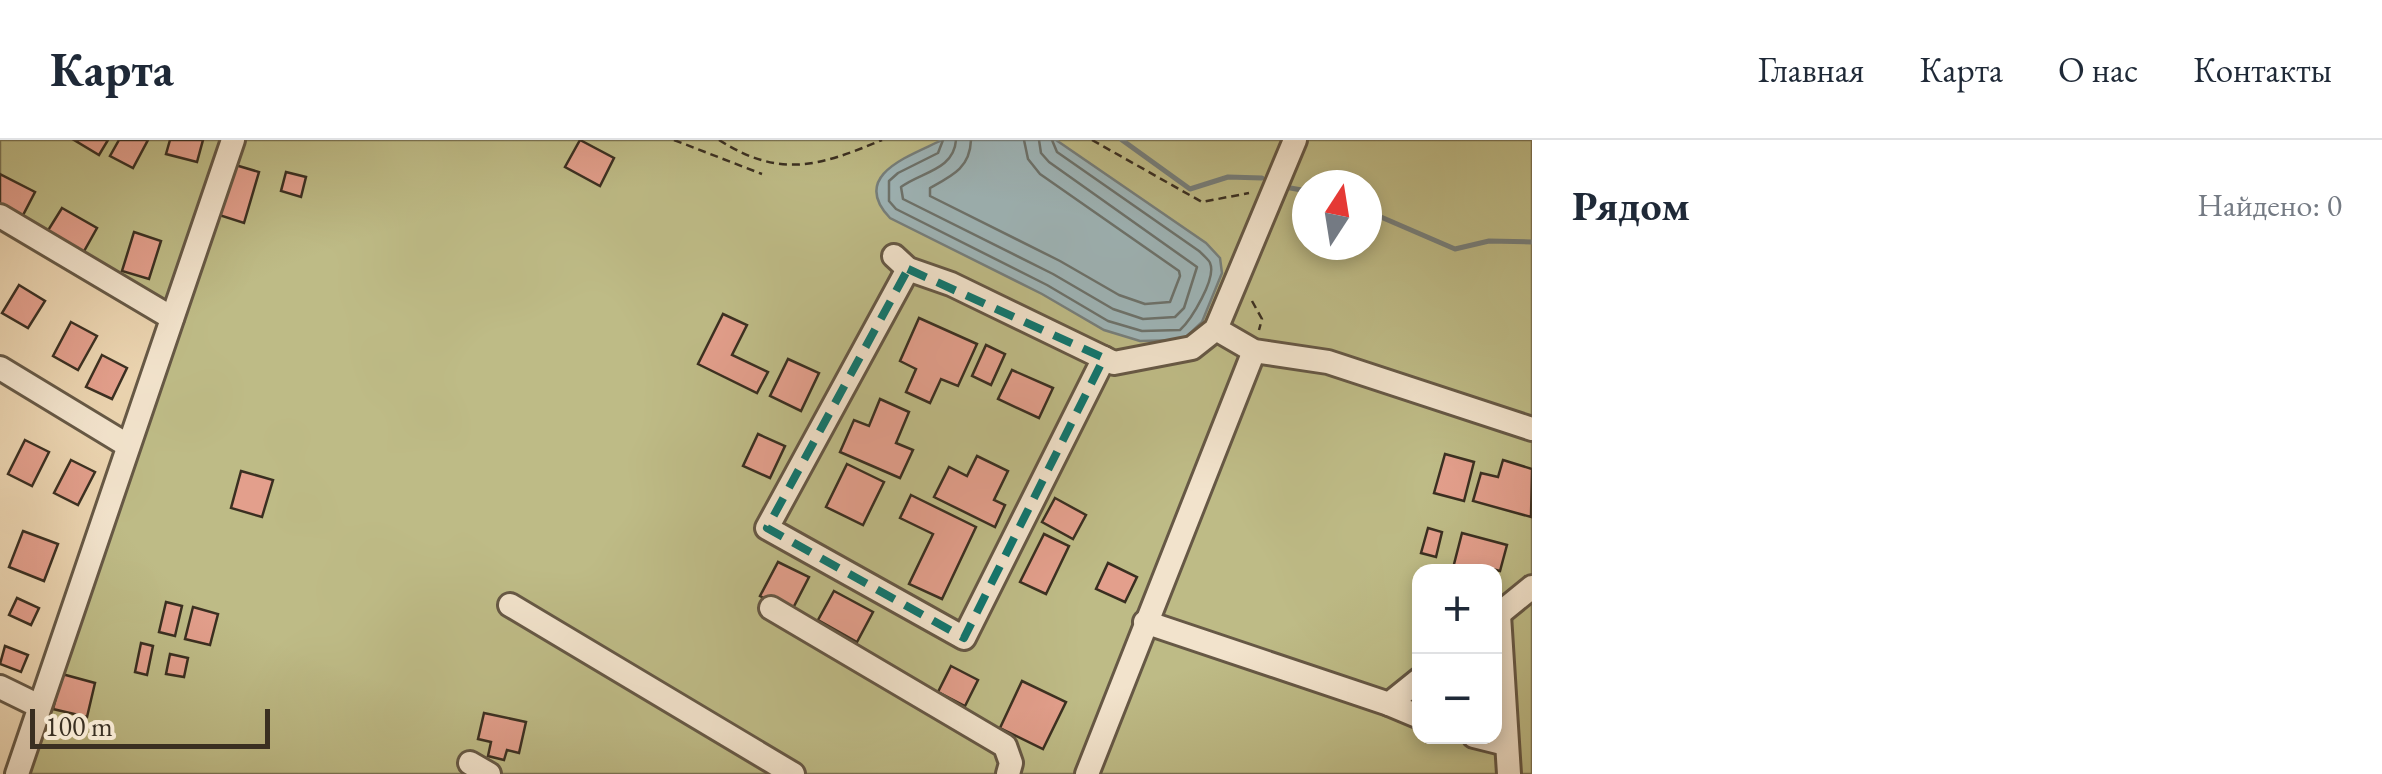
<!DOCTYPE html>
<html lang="ru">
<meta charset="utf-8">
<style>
:root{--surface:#fff;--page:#f6f6f7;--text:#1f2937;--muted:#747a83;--line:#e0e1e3}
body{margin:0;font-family:"EB Garamond",serif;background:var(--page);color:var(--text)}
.controls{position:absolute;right:30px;bottom:30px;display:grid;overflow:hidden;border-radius:20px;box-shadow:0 5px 15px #0003}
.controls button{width:90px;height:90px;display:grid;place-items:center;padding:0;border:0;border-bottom:2px solid var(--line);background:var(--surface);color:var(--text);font:50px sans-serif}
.compass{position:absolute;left:1292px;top:30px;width:90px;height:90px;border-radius:50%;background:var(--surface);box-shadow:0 5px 15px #0003;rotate:12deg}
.scale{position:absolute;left:30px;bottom:25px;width:240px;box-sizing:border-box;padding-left:10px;border:5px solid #3a2f21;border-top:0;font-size:28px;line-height:35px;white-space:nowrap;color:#3a2f21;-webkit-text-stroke:8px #f2e3cc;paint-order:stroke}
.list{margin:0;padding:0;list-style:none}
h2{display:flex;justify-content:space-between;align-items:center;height:130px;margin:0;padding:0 40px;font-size:42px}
h2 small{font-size:32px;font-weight:400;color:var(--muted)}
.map{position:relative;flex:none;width:1532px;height:634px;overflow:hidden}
header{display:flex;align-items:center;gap:60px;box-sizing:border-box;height:140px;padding:0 50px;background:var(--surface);border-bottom:2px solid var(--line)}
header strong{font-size:48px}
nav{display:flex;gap:55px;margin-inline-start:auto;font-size:35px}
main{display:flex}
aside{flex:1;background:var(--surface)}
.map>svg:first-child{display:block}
.green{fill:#bebb86;stroke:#7c7554;stroke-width:2.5;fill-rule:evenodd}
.water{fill:#9eb5b8;stroke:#767f7c;stroke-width:2.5}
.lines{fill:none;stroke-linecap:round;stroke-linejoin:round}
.shore{stroke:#6c726c;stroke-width:2.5}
.stream{stroke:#767f7c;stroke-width:5}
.building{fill:#e39f8c;stroke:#3a2f21;stroke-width:2.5}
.minor-casing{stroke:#665845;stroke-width:28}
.path{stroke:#3a2f21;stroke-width:2.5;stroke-dasharray:8 5;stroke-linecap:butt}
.minor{stroke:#f2e3cc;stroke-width:22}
.marked{fill:none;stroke:#0f766e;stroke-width:8;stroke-dasharray:20 12;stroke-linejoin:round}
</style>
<header>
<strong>Карта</strong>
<nav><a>Главная</a><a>Карта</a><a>О нас</a><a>Контакты</a></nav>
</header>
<main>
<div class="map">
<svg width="1532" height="634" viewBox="0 0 1532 634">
<rect width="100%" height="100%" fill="#ebd4b0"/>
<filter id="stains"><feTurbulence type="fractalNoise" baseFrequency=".002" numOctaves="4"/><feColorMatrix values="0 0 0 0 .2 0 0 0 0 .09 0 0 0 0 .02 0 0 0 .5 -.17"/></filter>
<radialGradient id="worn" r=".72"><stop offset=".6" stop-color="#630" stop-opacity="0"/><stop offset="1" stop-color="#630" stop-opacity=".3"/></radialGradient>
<!-- green -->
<path class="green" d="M 0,0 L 1532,0 L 1532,634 L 17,634 L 172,178 L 0,76 ZM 1307,45 L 1367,45 L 1367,105 L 1307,105 ZM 1420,432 L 1494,432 L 1494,596 L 1420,596 Z"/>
<!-- water -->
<path class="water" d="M 942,0 L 1056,0 L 1206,103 L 1220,118 L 1222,133 L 1202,182 L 1183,200 L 1140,201 L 1104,190 L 1042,154 L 890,78 C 849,35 910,16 942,0 Z"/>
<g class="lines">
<!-- shore -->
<g class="shore">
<path d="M 943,0 L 938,13 L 898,33 L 889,41 L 889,61 L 896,69 L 1047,145 L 1108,181 L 1142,191 L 1180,190 C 1191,180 1217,138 1210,123 C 1210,121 1200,112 1199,111 L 1057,12 L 1052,0"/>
<path d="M 956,0 C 954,30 921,32 901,47 L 903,59 L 1053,134 L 1113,169 L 1143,179 L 1175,177 L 1184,168 L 1197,127 L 1049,22 L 1041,13 L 1039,0"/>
<path d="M 971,0 C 970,28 952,36 930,48 L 930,56 L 1060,121 L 1119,155 L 1145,164 L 1170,162 L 1180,136 L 1179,131 L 1040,34 L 1028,19 L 1024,0"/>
</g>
<!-- stream -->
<g class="stream">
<path d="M 1122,0 L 1190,49 L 1228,37 L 1262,38"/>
<path d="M 1285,47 L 1307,51"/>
<path d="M 1367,71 L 1455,109 L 1489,101 L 1532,102"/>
</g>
</g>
<!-- building -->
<g class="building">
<path d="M 74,0 L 108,0 L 99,15 Z"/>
<path d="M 119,0 L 148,0 L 133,28 L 110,16 Z"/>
<path d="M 170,0 L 203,0 L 197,22 L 166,14 Z"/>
<path d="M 580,0 L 614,18 L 600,46 L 565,27 Z"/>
<path d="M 232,24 L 259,32 L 244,83 L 216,74 Z"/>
<path d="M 286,32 L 306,37 L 301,57 L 281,51 Z"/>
<path d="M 0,34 L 35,52 L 22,77 L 0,66 Z"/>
<path d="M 62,68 L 97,88 L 83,113 L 47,92 Z"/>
<path d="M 134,92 L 161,101 L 149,139 L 122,131 Z"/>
<path d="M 19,145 L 45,161 L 28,188 L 2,173 Z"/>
<path d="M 723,174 L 747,185 L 732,215 L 768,232 L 757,253 L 698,224 Z"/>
<path d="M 919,178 L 977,204 L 958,246 L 941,239 L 930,263 L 906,252 L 916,229 L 900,221 Z"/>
<path d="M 71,182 L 97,196 L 78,230 L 53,216 Z"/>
<path d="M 986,205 L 1005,214 L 991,245 L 972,236 Z"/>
<path d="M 102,215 L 127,228 L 112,259 L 86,247 Z"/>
<path d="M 788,219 L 819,233 L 801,271 L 770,256 Z"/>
<path d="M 1012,230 L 1053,248 L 1039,278 L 998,259 Z"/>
<path d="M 880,259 L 909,272 L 896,303 L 913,310 L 900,338 L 840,312 L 854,280 L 869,286 Z"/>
<path d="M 758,294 L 785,306 L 770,338 L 743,326 Z"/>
<path d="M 25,300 L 49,312 L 32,346 L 8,334 Z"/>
<path d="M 1445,314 L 1474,322 L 1464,361 L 1434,353 Z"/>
<path d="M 977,316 L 1008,331 L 994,360 L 1005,365 L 995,387 L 934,357 L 949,327 L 967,336 Z"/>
<path d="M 71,320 L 95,332 L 78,365 L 54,353 Z"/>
<path d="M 1503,320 L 1532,329 L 1531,377 L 1473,361 L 1481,333 L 1498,337 Z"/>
<path d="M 847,324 L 884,342 L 863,385 L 826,367 Z"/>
<path d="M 241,331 L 273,340 L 262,377 L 231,368 Z"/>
<path d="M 911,355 L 976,387 L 942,459 L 909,444 L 933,394 L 900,378 Z"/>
<path d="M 1055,358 L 1086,375 L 1073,399 L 1042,382 Z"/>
<path d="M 1428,388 L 1442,392 L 1436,417 L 1421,413 Z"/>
<path d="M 23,391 L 58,404 L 44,441 L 9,427 Z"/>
<path d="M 1462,393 L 1507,405 L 1500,431 L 1488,428 L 1487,432 L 1452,432 Z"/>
<path d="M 1044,394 L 1069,406 L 1046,454 L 1020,442 Z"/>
<path d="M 778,422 L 809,437 L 791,472 L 760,456 Z"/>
<path d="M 1108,423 L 1137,437 L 1125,462 L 1096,449 Z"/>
<path d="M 834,451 L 873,472 L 857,502 L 818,480 Z"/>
<path d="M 17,458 L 39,468 L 31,485 L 9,475 Z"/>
<path d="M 166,462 L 182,466 L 175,496 L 159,492 Z"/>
<path d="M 193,467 L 218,474 L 210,505 L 185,499 Z"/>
<path d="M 141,503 L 153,506 L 147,535 L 135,532 Z"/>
<path d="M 5,506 L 28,515 L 21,532 L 0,524 Z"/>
<path d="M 170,514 L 188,518 L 184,537 L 166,534 Z"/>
<path d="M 951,526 L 978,540 L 965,566 L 938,552 Z"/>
<path d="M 62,534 L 95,543 L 87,577 L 53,569 Z"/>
<path d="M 1022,541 L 1066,562 L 1043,609 L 1000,588 Z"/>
<path d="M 484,573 L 526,582 L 519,613 L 507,610 L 504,620 L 488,616 L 491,602 L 478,599 Z"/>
</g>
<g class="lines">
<!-- minor casing -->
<g class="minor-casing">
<g id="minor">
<path d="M 0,76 L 172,178"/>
<path d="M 894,116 L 908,129 L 951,144 L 1114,223 L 1192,208 L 1216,189 L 1295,0"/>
<path d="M 908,129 L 767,388 L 964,498 L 1104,218"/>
<path d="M 1216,189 L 1254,211 L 1328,222 L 1532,289"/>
<path d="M 0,228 L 127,305"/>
<path d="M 510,465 L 793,634"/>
<path d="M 771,468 L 1005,606 L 1011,623 L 1008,634"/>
<path d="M 1499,475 L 1509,634"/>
<path d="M 1494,478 L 1532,447"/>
<path d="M 1145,482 L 1389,564 L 1420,539"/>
<path d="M 0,547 L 39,566"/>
<path d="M 1389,564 L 1420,577"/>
<path d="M 1474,596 L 1506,604"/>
<path d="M 470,623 L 489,634"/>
<path d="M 17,634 L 233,0"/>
<path d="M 1087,634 L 1254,211"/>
</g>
</g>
<!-- path -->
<g class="path">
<path d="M 674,0 L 762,34"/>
<path d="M 719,0 C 780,39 820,26 882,0"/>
<path d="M 1092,0 L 1202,62 L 1249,53"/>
<path d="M 1252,161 L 1262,179 L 1259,190"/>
</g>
<!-- minor -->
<use href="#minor" class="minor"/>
</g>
<!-- marked area -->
<path class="marked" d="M 908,129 L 1104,218 L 964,498 L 767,388 Z"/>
<rect width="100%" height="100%" filter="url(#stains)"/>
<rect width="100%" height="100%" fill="url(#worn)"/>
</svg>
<div class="controls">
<button>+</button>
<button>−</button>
</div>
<svg class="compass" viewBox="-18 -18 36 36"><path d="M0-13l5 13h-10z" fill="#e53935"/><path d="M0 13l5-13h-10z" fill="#747a83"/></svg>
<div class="scale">100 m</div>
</div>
<aside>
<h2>Рядом<small>Найдено: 0</small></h2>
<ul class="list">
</ul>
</aside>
</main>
